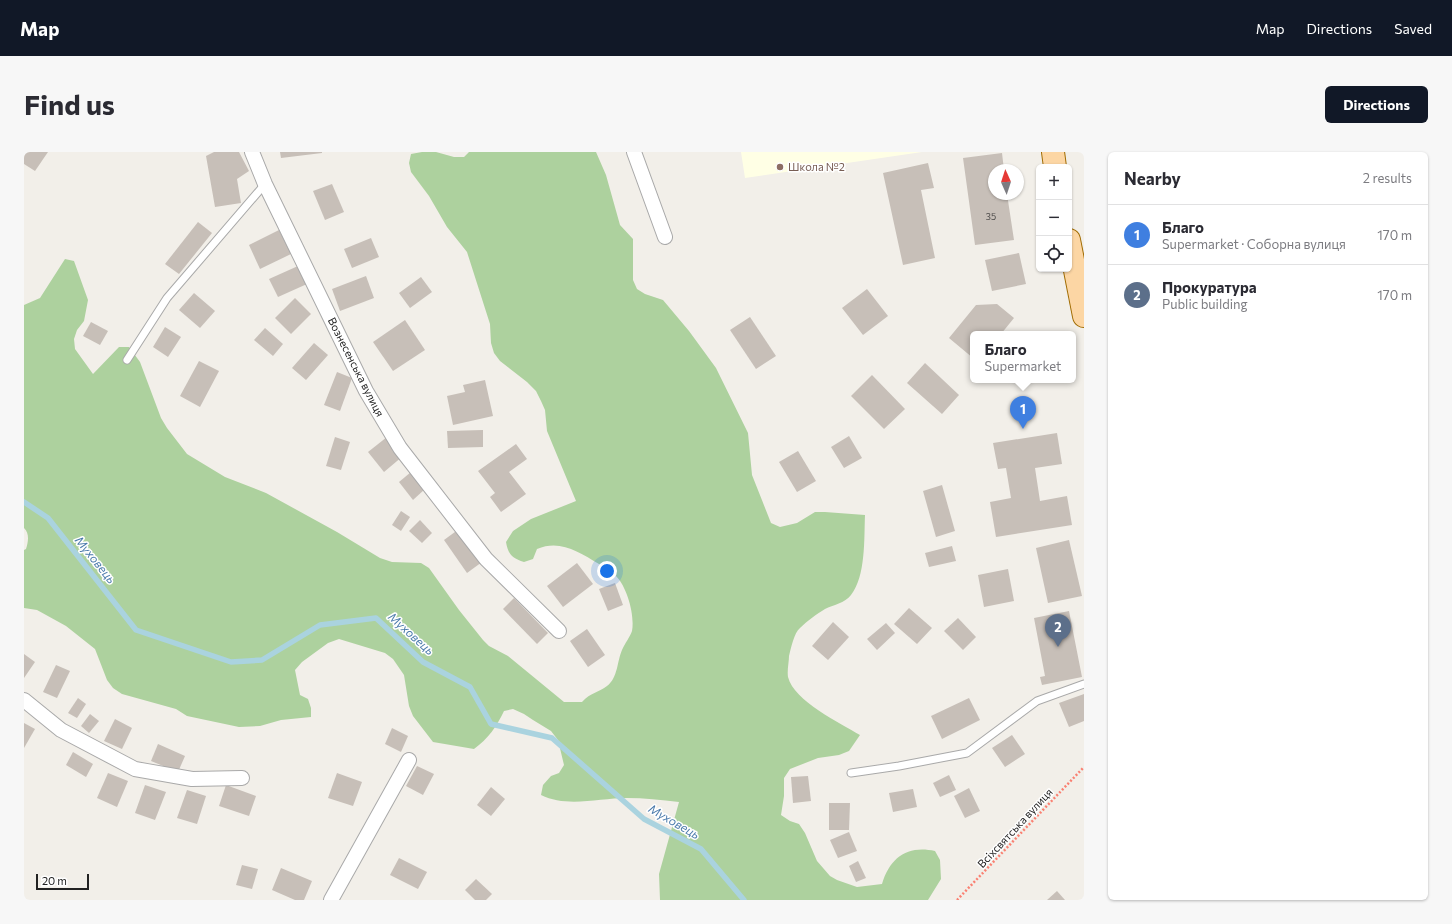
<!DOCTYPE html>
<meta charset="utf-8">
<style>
:root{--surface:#fff;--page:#f7f7f7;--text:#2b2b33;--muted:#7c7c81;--line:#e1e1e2;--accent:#111827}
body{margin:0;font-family:Commissioner,sans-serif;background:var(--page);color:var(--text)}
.controls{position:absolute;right:12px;top:12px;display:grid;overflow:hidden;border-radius:6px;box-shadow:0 1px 3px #0004}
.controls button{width:36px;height:36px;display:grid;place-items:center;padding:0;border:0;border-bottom:1px solid var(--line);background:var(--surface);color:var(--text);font:20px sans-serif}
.compass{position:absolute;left:964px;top:12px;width:36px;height:36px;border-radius:50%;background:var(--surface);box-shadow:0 1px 3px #0004;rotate:357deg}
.scale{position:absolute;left:12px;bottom:10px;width:53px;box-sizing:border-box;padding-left:4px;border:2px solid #222;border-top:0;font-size:11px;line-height:14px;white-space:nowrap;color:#222;-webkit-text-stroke:3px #fff;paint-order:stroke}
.you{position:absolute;left:583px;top:419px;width:14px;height:14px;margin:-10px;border:3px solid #fff;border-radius:50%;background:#1a73e8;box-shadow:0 0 0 6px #1a73e833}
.badge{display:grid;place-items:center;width:26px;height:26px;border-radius:50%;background:var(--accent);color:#fff;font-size:13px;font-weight:700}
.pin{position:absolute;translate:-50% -33px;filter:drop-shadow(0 1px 2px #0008)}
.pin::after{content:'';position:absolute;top:21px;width:14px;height:12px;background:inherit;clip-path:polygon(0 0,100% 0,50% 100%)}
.popup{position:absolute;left:946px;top:179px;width:106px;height:52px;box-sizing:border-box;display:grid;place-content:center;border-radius:6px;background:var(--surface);filter:drop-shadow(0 1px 3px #0005);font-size:13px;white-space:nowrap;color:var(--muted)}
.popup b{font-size:15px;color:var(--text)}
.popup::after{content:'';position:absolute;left:50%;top:100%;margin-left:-8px;border:8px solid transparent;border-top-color:var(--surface)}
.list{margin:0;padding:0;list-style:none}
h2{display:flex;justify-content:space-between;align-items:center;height:52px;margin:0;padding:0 16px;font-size:17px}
h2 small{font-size:13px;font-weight:400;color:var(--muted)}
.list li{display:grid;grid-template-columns:26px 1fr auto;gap:12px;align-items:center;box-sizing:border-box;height:60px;padding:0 16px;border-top:1px solid var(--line)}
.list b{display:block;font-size:15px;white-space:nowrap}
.list p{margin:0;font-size:13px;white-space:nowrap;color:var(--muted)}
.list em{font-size:13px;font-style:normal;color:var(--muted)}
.icon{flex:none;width:22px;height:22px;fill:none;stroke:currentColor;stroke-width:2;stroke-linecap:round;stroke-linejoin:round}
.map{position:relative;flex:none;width:1060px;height:748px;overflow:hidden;border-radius:6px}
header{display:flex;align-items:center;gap:24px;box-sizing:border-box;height:56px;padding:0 20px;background:var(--accent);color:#fff}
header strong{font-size:19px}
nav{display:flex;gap:22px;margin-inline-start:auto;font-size:14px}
.intro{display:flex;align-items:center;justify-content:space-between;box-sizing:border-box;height:96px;padding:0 24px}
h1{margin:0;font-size:28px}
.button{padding:10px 18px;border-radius:6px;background:var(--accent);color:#fff;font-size:14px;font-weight:700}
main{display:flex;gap:24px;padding:0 24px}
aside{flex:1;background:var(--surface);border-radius:6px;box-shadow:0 1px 3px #0004}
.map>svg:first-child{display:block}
.education{fill:#ffffe5}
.forest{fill:#add19e}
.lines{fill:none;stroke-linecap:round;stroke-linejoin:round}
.stream{stroke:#aad3df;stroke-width:5.5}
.building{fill:#c7bfb8}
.service-casing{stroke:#a9a9a9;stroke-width:9}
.minor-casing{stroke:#a9a9a9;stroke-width:16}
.primary-casing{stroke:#a06b00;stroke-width:24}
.path{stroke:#fa8072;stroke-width:2.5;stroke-dasharray:2 2;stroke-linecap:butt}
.service{stroke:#fff;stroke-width:7}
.minor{stroke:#fff;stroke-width:14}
.primary{stroke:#fcd6a4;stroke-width:22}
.education-dot{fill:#8d6e63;stroke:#fff;stroke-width:1.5}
.labels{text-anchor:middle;stroke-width:3;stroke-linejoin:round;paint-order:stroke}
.number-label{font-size:9px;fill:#4b4948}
.education-label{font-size:11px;fill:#785e54;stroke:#fff;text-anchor:start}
.street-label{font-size:11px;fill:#222;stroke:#fff}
.water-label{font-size:12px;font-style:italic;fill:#4a7aab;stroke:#fff}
</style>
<header>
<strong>Map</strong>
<nav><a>Map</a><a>Directions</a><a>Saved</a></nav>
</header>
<div class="intro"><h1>Find us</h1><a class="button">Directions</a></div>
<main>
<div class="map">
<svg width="1060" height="748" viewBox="0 0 1060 748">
<rect width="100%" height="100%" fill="#f2efe9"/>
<!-- education -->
<path class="education" d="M 717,0 L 898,0 L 721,26 Z"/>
<!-- forest -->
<path class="forest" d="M 398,0 L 412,0 L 430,5 L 440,5 L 445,0 L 572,0 L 582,23 L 596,73 L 609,87 L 609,128 L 613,137 L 621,142 L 639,148 L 665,179 L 692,216 L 724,281 L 728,323 L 747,371 L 756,375 L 773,371 L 791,360 L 801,360 L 841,363 C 840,386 842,424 827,443 C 821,451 809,453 801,457 C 793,462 783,469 776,476 C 770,481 767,496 765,504 C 765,510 763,518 764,525 C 770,549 816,571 836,583 L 825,599 L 815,603 L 794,606 L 766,617 L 760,626 L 760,644 L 757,663 L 766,669 L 775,672 L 781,681 L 793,709 L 806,724 L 813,728 L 833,735 L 858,732 C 866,705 884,693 911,699 L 916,708 L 917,727 L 904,748 L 636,748 L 635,722 L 655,650 C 637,648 620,646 603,646 C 575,646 543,656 517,643 L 519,633 L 527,624 L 535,621 L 540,613 L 534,588 L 527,579 L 509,568 L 500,562 L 489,557 L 480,559 C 473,574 464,587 450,597 L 409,590 L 389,564 L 385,554 L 380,523 L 369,507 L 361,501 L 315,487 L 304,491 L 278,510 L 271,518 L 276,543 L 284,547 L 287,556 L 287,565 L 257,568 L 236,574 L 215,575 L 163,564 L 152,557 L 98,542 L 89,536 L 83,528 L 71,497 L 42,474 L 13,458 L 0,456 L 0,398 L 2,397 C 4,390 6,382 0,376 L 0,153 L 16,146 L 41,107 L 50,109 L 64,148 L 60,169 L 53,178 L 50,187 L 51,197 L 69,222 L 95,195 L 105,195 L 116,210 L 137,266 L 143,276 L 163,302 L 201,325 L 242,341 L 313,380 L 356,406 L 368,410 L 397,411 L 405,416 L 435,458 L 459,488 L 465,494 L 484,504 L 540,550 L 558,550 C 567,540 574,541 583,534 C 594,526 593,509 598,498 C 601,491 606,485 608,479 C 611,463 603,435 592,424 C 588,419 580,416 575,412 C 555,400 536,387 513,397 L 509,407 L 500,410 C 488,406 484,402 482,390 L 489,379 L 507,367 L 552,349 L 523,279 L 521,258 L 517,249 L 512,239 L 503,230 L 476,209 L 470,201 L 467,191 L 466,172 L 443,100 L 423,75 L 405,44 L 387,20 L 385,11 L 387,2 Z"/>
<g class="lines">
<!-- stream -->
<path class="stream" d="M 0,350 L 24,366 L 112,478 L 207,510 L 238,508 L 296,473 L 352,466 L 399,510 L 446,535 L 467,572 L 528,586 L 620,667 L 677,697 L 720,748"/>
</g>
<!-- building -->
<g class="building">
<path d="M 0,0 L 24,0 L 11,19 L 0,12 Z"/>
<path d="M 190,0 L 215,0 L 225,19 L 213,27 L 217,51 L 191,55 L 182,4 Z"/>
<path d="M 256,0 L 298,0 L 298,1 L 257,6 Z"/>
<path d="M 978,1 L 980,18 L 970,18 L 970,42 L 983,42 L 990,88 L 951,93 L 939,6 Z"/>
<path d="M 904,11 L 910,36 L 897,38 L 911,106 L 879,113 L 859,21 Z"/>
<path d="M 308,32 L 320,60 L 301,68 L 289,39 Z"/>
<path d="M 174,70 L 188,81 L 155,122 L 141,112 Z"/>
<path d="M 255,78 L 267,102 L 236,117 L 225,93 Z"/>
<path d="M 347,86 L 355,105 L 328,116 L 320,97 Z"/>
<path d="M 995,101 L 1002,132 L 968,139 L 961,108 Z"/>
<path d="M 274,114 L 283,132 L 254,145 L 245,127 Z"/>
<path d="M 342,124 L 350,146 L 316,159 L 308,137 Z"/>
<path d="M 397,125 L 408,140 L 386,156 L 375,141 Z"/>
<path d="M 843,137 L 864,164 L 839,183 L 818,156 Z"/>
<path d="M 170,141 L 191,159 L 176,176 L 155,158 Z"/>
<path d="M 271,146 L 287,162 L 267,182 L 251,166 Z"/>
<path d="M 973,152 L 990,166 L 977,182 L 949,182 L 949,206 L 925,186 L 952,153 Z"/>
<path d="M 726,165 L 752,204 L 732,217 L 706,178 Z"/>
<path d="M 381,168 L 401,198 L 369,219 L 349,190 Z"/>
<path d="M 67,170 L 84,179 L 76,193 L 59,184 Z"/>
<path d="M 141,175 L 157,185 L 144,205 L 129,195 Z"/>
<path d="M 241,176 L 259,192 L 249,204 L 230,188 Z"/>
<path d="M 290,191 L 304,203 L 282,228 L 268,216 Z"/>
<path d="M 175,209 L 195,219 L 176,255 L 156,244 Z"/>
<path d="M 901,211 L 935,243 L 918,262 L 883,231 Z"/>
<path d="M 313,220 L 328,226 L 316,259 L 300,253 Z"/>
<path d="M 848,223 L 881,257 L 860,277 L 827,244 Z"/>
<path d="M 461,228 L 469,264 L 429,273 L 423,244 L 441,240 L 439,233 Z"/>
<path d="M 459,278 L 459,295 L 424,296 L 423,279 Z"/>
<path d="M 1033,281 L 1038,312 L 1011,316 L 1016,349 L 1043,344 L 1048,373 L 972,385 L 966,350 L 987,346 L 982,316 L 974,317 L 969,291 Z"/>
<path d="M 825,284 L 838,306 L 820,316 L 807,295 Z"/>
<path d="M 311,285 L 326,290 L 317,318 L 302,314 Z"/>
<path d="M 363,285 L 379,304 L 360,320 L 344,300 Z"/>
<path d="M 492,292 L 503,307 L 485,320 L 502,342 L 477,360 L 466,345 L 471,341 L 454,319 Z"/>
<path d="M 774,299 L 792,329 L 773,340 L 755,310 Z"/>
<path d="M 387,320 L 401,337 L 389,348 L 375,330 Z"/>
<path d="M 918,333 L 931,379 L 912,385 L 899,339 Z"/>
<path d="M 377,359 L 386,365 L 377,379 L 368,373 Z"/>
<path d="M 396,368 L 408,381 L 398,391 L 385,379 Z"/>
<path d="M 435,377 L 458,410 L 443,421 L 420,388 Z"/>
<path d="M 1045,388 L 1058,444 L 1024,451 L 1012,396 Z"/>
<path d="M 928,394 L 932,409 L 905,415 L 901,401 Z"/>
<path d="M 553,411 L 569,432 L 539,455 L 523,434 Z"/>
<path d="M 984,417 L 990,449 L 960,455 L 954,423 Z"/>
<path d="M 591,431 L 599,453 L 584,459 L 575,437 Z"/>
<path d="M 490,446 L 524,481 L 513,492 L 479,457 Z"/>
<path d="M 885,456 L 908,476 L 893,492 L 870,472 Z"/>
<path d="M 1045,459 L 1058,525 L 1018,533 L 1016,525 L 1021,524 L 1010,466 Z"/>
<path d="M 934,466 L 952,485 L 939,498 L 920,479 Z"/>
<path d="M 809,470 L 825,485 L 804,508 L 788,494 Z"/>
<path d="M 862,471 L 871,481 L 853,498 L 843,487 Z"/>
<path d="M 563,477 L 581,503 L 564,515 L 546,489 Z"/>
<path d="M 0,502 L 11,510 L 0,526 Z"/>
<path d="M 32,513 L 46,519 L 33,546 L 19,540 Z"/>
<path d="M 1060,542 L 1060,569 L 1045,575 L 1035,551 Z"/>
<path d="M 54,546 L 62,552 L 53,566 L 44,561 Z"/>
<path d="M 945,546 L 956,568 L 918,587 L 907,564 Z"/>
<path d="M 66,562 L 75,569 L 65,581 L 57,574 Z"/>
<path d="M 91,567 L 108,576 L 98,597 L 80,589 Z"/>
<path d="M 0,571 L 11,577 L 0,596 Z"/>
<path d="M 368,576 L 384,584 L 377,600 L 361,592 Z"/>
<path d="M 988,583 L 1001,602 L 981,615 L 968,596 Z"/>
<path d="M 134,592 L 161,604 L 154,620 L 127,609 Z"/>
<path d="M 49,600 L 69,612 L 62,625 L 42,613 Z"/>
<path d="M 393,614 L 410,622 L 399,643 L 382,634 Z"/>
<path d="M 84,621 L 104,629 L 93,655 L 73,646 Z"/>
<path d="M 313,621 L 338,630 L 329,654 L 304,646 Z"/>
<path d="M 925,623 L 932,638 L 916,645 L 909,631 Z"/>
<path d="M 784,624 L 787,649 L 769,651 L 767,625 Z"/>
<path d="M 121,633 L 142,640 L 131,668 L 111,661 Z"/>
<path d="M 202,633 L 232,644 L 225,664 L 195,654 Z"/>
<path d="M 467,635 L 481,647 L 467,664 L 453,653 Z"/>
<path d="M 945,636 L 956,659 L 941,666 L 930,644 Z"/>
<path d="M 889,637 L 893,655 L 869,660 L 865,641 Z"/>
<path d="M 163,638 L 182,644 L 173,672 L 153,666 Z"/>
<path d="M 805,651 L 826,651 L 825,678 L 805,678 Z"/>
<path d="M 825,680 L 833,699 L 814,706 L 806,688 Z"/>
<path d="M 375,706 L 403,720 L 394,737 L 366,723 Z"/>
<path d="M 834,709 L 842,726 L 832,730 L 825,714 Z"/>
<path d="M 218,713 L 234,717 L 228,737 L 212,733 Z"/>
<path d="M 257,716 L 288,729 L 280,748 L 271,748 L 248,738 Z"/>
<path d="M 452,727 L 468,742 L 462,748 L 451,748 L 441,738 Z"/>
<path d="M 1033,739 L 1041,748 L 1023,748 Z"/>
</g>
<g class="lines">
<!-- service casing -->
<g class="service-casing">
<g id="service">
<path d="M 103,208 L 143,146 L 241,32"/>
<path d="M 827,621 L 875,614 L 943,601 L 1013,549 L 1060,532"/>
</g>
</g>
<!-- minor casing -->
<g class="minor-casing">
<g id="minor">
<path d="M 228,0 L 241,32 L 342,239 L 376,296 L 462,407 L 535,479"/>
<path d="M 610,0 L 641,85"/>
<path d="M 0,548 L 37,578 L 111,617 L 168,627 L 218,626"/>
<path d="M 307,748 L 385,608"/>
</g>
</g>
<!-- primary casing -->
<g class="primary-casing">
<g id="primary">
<path d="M 1029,0 L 1031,15"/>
<path d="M 1045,88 L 1060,164"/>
</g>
</g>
<!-- path -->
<path class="path" d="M 933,748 L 1060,615"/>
<!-- service -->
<use href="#service" class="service"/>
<!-- minor -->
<use href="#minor" class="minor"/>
<!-- primary -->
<use href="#primary" class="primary"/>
</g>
<!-- markers -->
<circle class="education-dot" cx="756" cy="15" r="4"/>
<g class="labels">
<!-- number labels -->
<g class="number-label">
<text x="967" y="68">35</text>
</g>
<!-- education labels -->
<g class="education-label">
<text x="764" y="19">Школа №2</text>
</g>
<!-- street labels -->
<g class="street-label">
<text transform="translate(332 215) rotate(63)" y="4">Вознесенська вулиця</text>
<text transform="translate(991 676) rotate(-47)" y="4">Всіхсвятська вулиця</text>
</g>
<!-- water labels -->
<g class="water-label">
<text transform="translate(71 408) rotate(51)" y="4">Муховець</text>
<text transform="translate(387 482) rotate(42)" y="4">Муховець</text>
<text transform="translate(650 670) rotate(30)" y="4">Муховець</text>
</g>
</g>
</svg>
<div class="controls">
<button>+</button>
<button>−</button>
<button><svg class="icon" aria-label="locate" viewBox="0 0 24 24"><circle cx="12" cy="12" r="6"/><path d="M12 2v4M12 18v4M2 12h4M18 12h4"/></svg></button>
</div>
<svg class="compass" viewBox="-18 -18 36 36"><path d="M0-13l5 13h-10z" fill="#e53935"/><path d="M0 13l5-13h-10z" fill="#7c7c81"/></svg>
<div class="scale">20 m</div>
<div class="you"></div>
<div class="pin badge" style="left:999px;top:277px;background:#3f7fe0">1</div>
<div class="popup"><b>Благо</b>Supermarket</div>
<div class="pin badge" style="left:1034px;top:495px;background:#5c6f8a">2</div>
</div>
<aside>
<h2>Nearby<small>2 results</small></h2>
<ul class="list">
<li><span class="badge" style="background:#3f7fe0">1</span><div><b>Благо</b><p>Supermarket · Соборна вулиця</p></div><em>170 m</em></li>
<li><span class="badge" style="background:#5c6f8a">2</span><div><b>Прокуратура</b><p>Public building</p></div><em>170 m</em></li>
</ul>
</aside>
</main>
